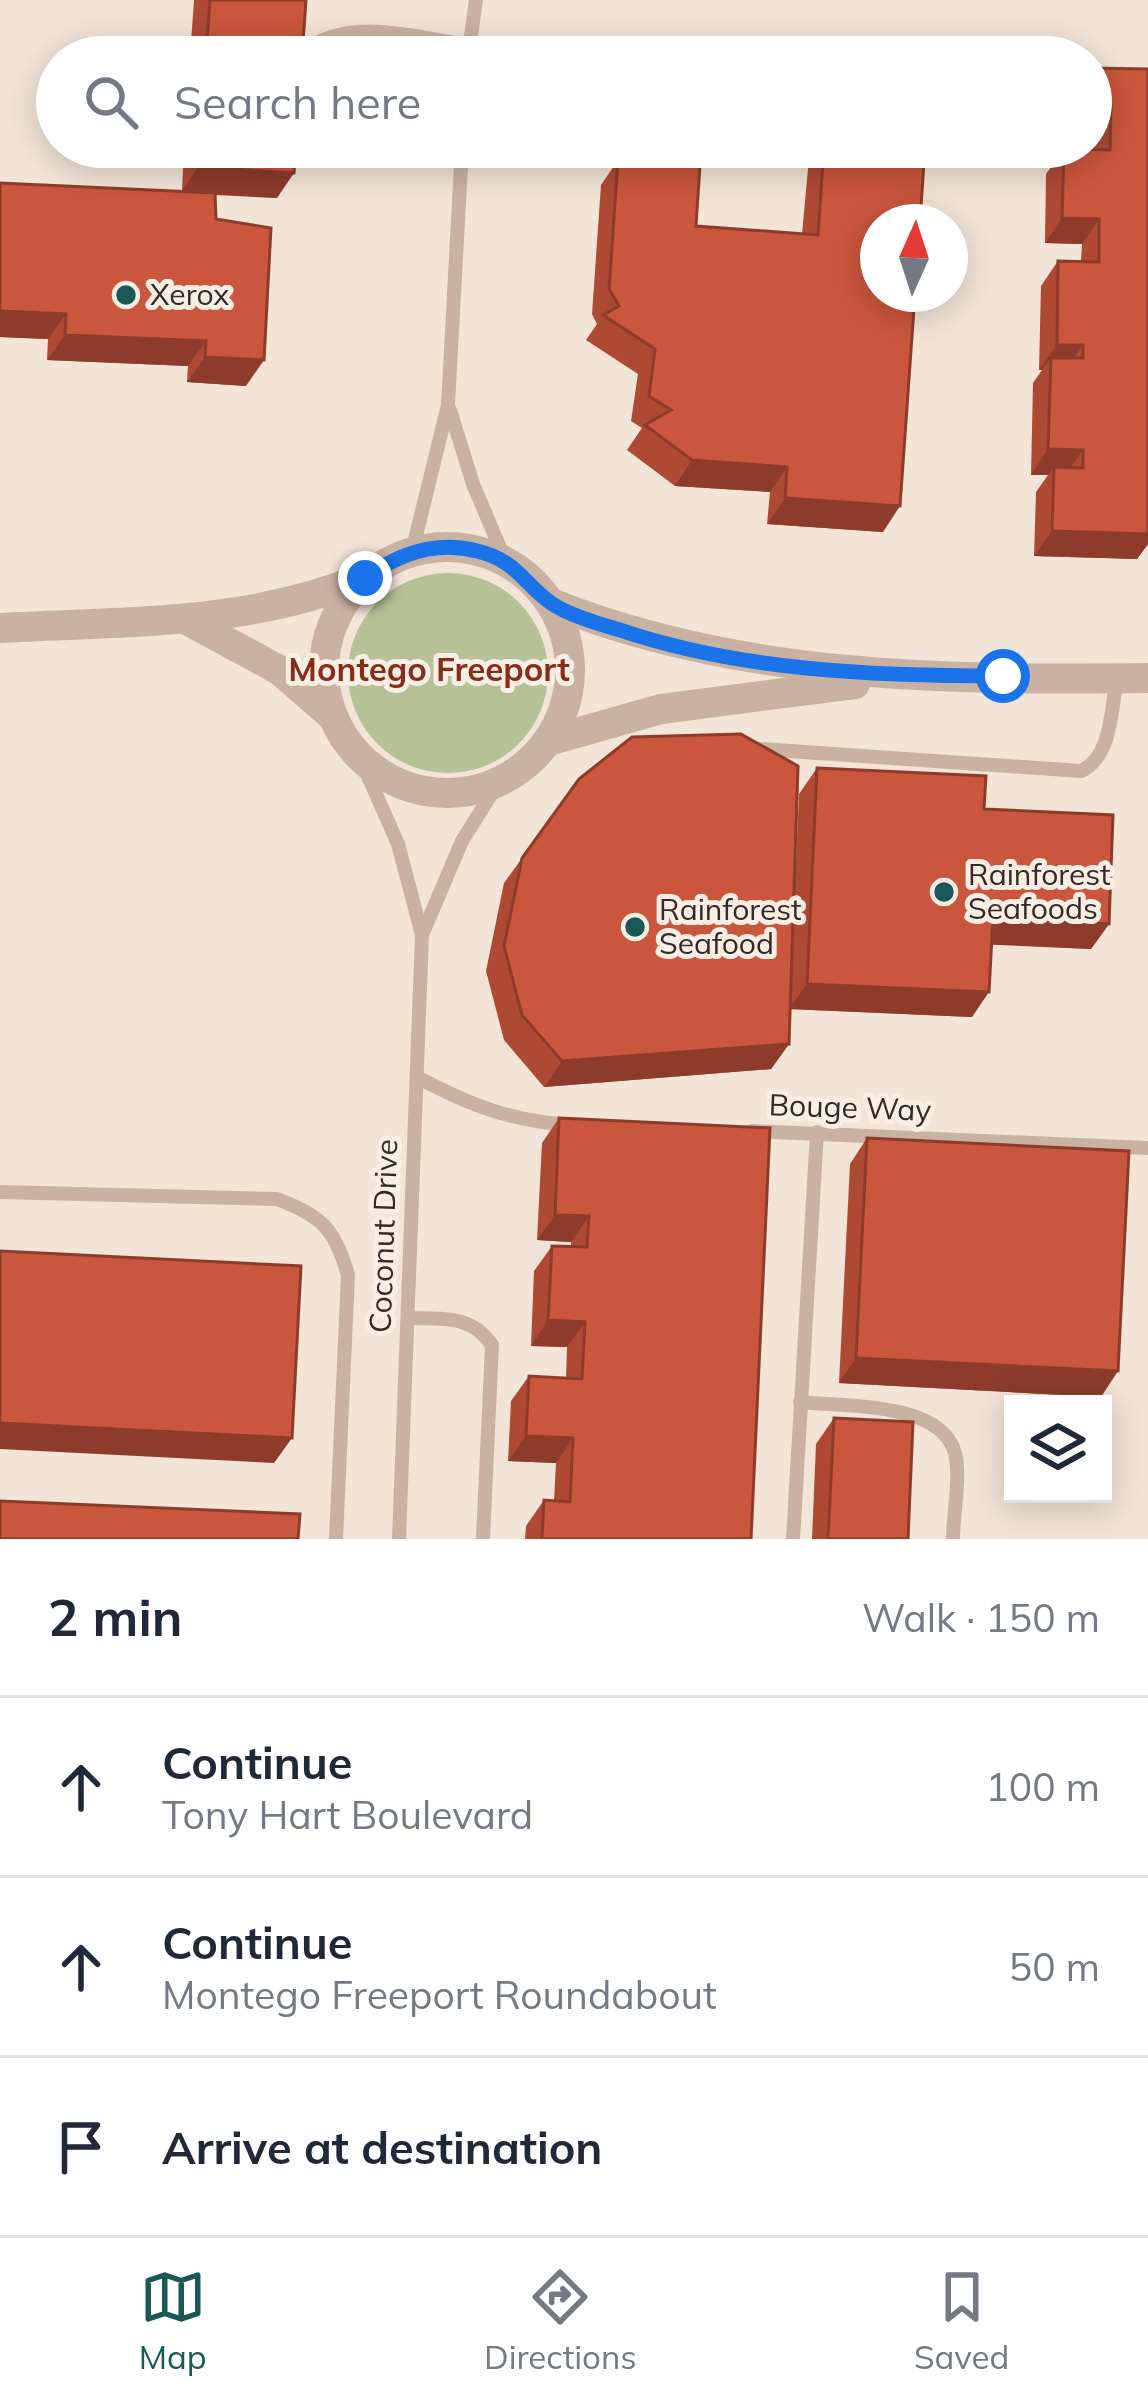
<!DOCTYPE html>
<meta charset="utf-8">
<style>
:root{--surface:#fff;--page:#f6f6f7;--text:#1f2937;--muted:#747a83;--line:#e0e1e3;--accent:#1a5757}
body{margin:0;font-family:Mulish,sans-serif;background:var(--page);color:var(--text)}
.controls{position:absolute;right:36px;bottom:36px;display:grid;overflow:hidden;border-radius:0px;box-shadow:0 6px 30px #0003}
.controls button{width:108px;height:108px;display:grid;place-items:center;padding:0;border:0;border-bottom:3px solid var(--line);background:var(--surface);color:var(--text);font:60px sans-serif}
.compass{position:absolute;left:860px;top:204px;width:108px;height:108px;border-radius:50%;background:var(--surface);box-shadow:0 6px 30px #0003;rotate:3deg}
.stop{position:absolute;width:36px;height:36px;margin:-27px;border:9px solid #1a73e8;border-radius:50%;background:#fff}
.stop.end{background:#1a73e8;border-color:#fff;box-shadow:0 3px 12px #0008}
.list{margin:0;padding:0;list-style:none}
h2{display:flex;justify-content:space-between;align-items:center;height:156px;margin:0;padding:0 48px;font-size:51px}
h2 small{font-size:39px;font-weight:400;color:var(--muted)}
.list li{display:grid;grid-template-columns:78px 1fr auto;gap:36px;align-items:center;box-sizing:border-box;height:180px;padding:0 48px;border-top:3px solid var(--line)}
.list b{display:block;font-size:45px;white-space:nowrap}
.list p{margin:0;font-size:39px;white-space:nowrap;color:var(--muted)}
.list em{font-size:39px;font-style:normal;color:var(--muted)}
.icon{flex:none;width:66px;height:66px;fill:none;stroke:currentColor;stroke-width:2;stroke-linecap:round;stroke-linejoin:round}
.map{position:relative;flex:none;width:1148px;height:1539px;overflow:hidden}
.search{position:absolute;background:var(--surface);box-shadow:0 6px 30px #0003;left:36px;right:36px;top:36px;height:132px;display:flex;align-items:center;gap:30px;box-sizing:border-box;padding:0 42px;border-radius:66px;color:var(--muted);font-size:45px}
.sheet{height:696px;background:var(--surface)}
nav{display:flex;justify-content:space-around;align-items:center;box-sizing:border-box;height:168px;border-top:3px solid var(--line);background:var(--surface);font-size:33px;color:var(--muted)}
nav a{display:grid;justify-items:center;gap:6px}
nav .on{color:var(--accent)}
.map>svg:first-child{display:block}
.green{fill:#b6c197}
.lines{fill:none;stroke-linecap:round;stroke-linejoin:round}
.service{stroke:#cab2a3;stroke-width:14}
.tertiary{stroke:#cab2a3;stroke-width:30}
.wall{fill:#ae4a34}
.shaded-wall{fill:#8d3c2b}
.building{fill:#ca563d;stroke:#8d3c2b;stroke-width:3}
.route{stroke:#1a73e8;stroke-width:15}
.poi-dot{fill:#1a5757;stroke:#f9eee4;stroke-width:4.5}
.labels{text-anchor:middle;stroke-width:10;stroke-linejoin:round;paint-order:stroke}
.poi-label{font-size:30px;fill:#352925;stroke:#f9eee4;text-anchor:start}
.street-label{font-size:30px;fill:#352925;stroke:#f9eee4}
.neighbourhood-label{font-size:33px;font-weight:bold;fill:#862e1c;stroke:#f9eee4}
</style>
<div class="map">
<svg width="1148" height="1539" viewBox="0 0 1148 1539">
<rect width="100%" height="100%" fill="#f2e4d7"/>
<!-- green -->
<circle class="green" cx="448" cy="673" r="100"/>
<g class="lines">
<!-- service -->
<g class="service">
<path d="M 307,57 L 308,48 C 355,17 416,38 469,45"/>
<path d="M 468,57 L 476,0"/>
<path d="M 450,410 L 473,484 L 506,562"/>
<path d="M 412,552 L 448,405 L 462,147"/>
<path d="M 760,749 L 1081,771 C 1112,757 1111,709 1117,678"/>
<path d="M 360,758 L 398,844 L 422,935 L 399,1539"/>
<path d="M 422,935 L 462,841 L 499,782"/>
<path d="M 417,1077 C 469,1105 513,1122 573,1125"/>
<path d="M 752,1131 L 1148,1148"/>
<path d="M 0,1192 L 277,1199 C 322,1216 335,1229 348,1275 L 336,1539"/>
<path d="M 408,1318 C 442,1319 471,1314 492,1345 L 483,1539"/>
<path d="M 800,1402 C 843,1407 941,1401 955,1453 C 961,1477 953,1514 953,1539"/>
<path d="M 793,1539 L 817,1132"/>
</g>
<!-- tertiary -->
<g class="tertiary">
<circle cx="447" cy="670" r="123"/>
<path d="M 551,603 C 741,679 946,680 1148,678"/>
<path d="M 189,621 L 279,670 L 331,715"/>
<path d="M 0,628 C 122,621 245,626 360,579"/>
<path d="M 548,741 L 661,709 L 855,684"/>
</g>
</g>
<!-- wall -->
<g class="wall">
<path d="M 194,0 L 306,0 L 302,57 L 190,57 Z"/>
<path d="M 1091,68 L 1148,69 L 1148,544 L 1137,559 L 1034,556 L 1036,492 L 1048,475 L 1031,475 L 1033,383 L 1042,370 L 1039,370 L 1041,286 L 1058,261 L 1081,261 L 1082,244 L 1045,243 L 1046,174 L 1064,149 L 1093,149 Z"/>
<path d="M 184,147 L 296,147 L 277,198 L 215,195 L 216,219 L 246,386 L 187,382 L 188,366 L 47,360 L 48,339 L 0,337 L 0,183 L 182,191 Z"/>
<path d="M 810,147 L 925,147 L 883,532 L 767,524 L 770,492 L 675,486 L 627,450 L 642,428 L 631,421 L 638,374 L 586,340 L 597,324 L 592,314 L 601,185 L 618,160 L 696,226 L 802,234 Z"/>
<path d="M 817,768 L 984,809 L 1109,924 L 1091,949 L 991,944 L 972,1017 L 790,1009 L 789,1044 L 771,1069 L 544,1087 L 504,1040 L 486,971 L 504,883 L 579,779 L 791,973 L 799,794 Z"/>
<path d="M 559,1118 L 751,1539 L 525,1539 L 526,1526 L 544,1500 L 554,1501 L 556,1463 L 508,1461 L 511,1401 L 529,1376 L 566,1378 L 567,1347 L 531,1346 L 534,1271 L 552,1246 L 571,1247 L 571,1242 L 537,1240 L 542,1143 Z"/>
<path d="M 867,1138 L 1101,1397 L 839,1383 L 850,1164 Z"/>
<path d="M 834,1418 L 908,1539 L 812,1539 L 816,1444 Z"/>
</g>
<!-- shaded-wall -->
<g class="shaded-wall">
<path d="M 1091,106 L 1111,106 L 1093,132 L 1091,131 Z"/>
<path d="M 199,167 L 294,173 L 277,198 L 181,192 Z"/>
<path d="M 1062,218 L 1099,219 L 1082,244 L 1045,243 Z"/>
<path d="M 0,311 L 66,314 L 48,339 L 0,337 Z"/>
<path d="M 65,335 L 206,341 L 188,366 L 47,360 Z"/>
<path d="M 1057,345 L 1083,345 L 1066,370 L 1051,358 L 1042,370 L 1039,370 Z"/>
<path d="M 205,357 L 264,360 L 246,386 L 187,382 Z"/>
<path d="M 1048,449 L 1083,450 L 1065,475 L 1054,467 L 1048,475 L 1031,475 Z"/>
<path d="M 692,460 L 787,467 L 770,492 L 675,486 Z"/>
<path d="M 785,498 L 900,506 L 883,532 L 767,524 Z"/>
<path d="M 1052,531 L 1148,534 L 1148,544 L 1137,559 L 1034,556 Z"/>
<path d="M 993,918 L 1109,924 L 1091,949 L 975,944 Z"/>
<path d="M 807,984 L 989,992 L 972,1017 L 789,1009 Z"/>
<path d="M 789,1044 L 771,1069 L 544,1087 L 562,1061 Z"/>
<path d="M 555,1215 L 589,1216 L 571,1242 L 537,1240 Z"/>
<path d="M 548,1320 L 585,1322 L 567,1347 L 531,1346 Z"/>
<path d="M 856,1358 L 1118,1371 L 1101,1397 L 839,1383 Z"/>
<path d="M 0,1423 L 292,1438 L 274,1463 L 0,1449 Z"/>
<path d="M 526,1436 L 573,1438 L 556,1463 L 508,1461 Z"/>
</g>
<!-- building -->
<g class="building">
<path d="M 210,0 L 306,0 L 302,57 L 206,57 Z"/>
<path d="M 1091,68 L 1148,69 L 1148,534 L 1052,531 L 1054,467 L 1083,468 L 1083,450 L 1048,449 L 1051,358 L 1083,358 L 1083,345 L 1057,345 L 1058,261 L 1099,262 L 1099,219 L 1062,218 L 1064,149 L 1110,150 L 1111,106 L 1091,106 Z"/>
<path d="M 200,147 L 296,147 L 294,173 L 199,167 Z"/>
<path d="M 824,147 L 925,147 L 920,222 L 878,222 L 878,294 L 915,294 L 900,506 L 785,498 L 787,467 L 692,460 L 645,425 L 671,410 L 649,396 L 655,349 L 603,315 L 619,306 L 609,289 L 618,160 L 700,165 L 696,226 L 818,235 Z"/>
<path d="M 0,183 L 215,193 L 216,219 L 271,228 L 264,360 L 205,357 L 206,341 L 65,335 L 66,314 L 0,311 Z"/>
<path d="M 741,734 L 798,766 L 789,1044 L 562,1061 L 522,1015 L 504,946 L 522,858 L 579,779 L 632,737 Z"/>
<path d="M 817,768 L 986,776 L 984,809 L 1113,815 L 1109,924 L 993,918 L 989,992 L 807,984 Z"/>
<path d="M 559,1118 L 770,1128 L 751,1539 L 542,1539 L 544,1500 L 570,1502 L 573,1438 L 526,1436 L 529,1376 L 582,1379 L 585,1322 L 548,1320 L 552,1246 L 587,1247 L 589,1216 L 555,1215 Z"/>
<path d="M 867,1138 L 1129,1151 L 1118,1371 L 856,1358 Z"/>
<path d="M 0,1251 L 301,1266 L 292,1438 L 0,1423 Z"/>
<path d="M 834,1418 L 913,1422 L 908,1539 L 828,1539 Z"/>
<path d="M 0,1501 L 300,1514 L 298,1539 L 0,1539 Z"/>
</g>
<g class="lines">
<!-- route -->
<path class="route" d="M 365,578 C 398,554 436,540 477,551 C 516,560 523,583 551,603 C 568,615 599,624 620,630 C 741,671 876,676 1003,676"/>
</g>
<!-- markers -->
<g class="poi-dot">
<circle cx="126" cy="295" r="12"/>
<circle cx="944" cy="892" r="12"/>
<circle cx="635" cy="927" r="12"/>
</g>
<g class="labels">
<!-- poi labels -->
<g class="poi-label">
<text x="150" y="305">Xerox</text>
<text x="968" y="885">Rainforest<tspan x="968" dy="34">Seafoods</tspan></text>
<text x="659" y="920">Rainforest<tspan x="659" dy="34">Seafood</tspan></text>
</g>
<!-- street labels -->
<g class="street-label">
<text transform="translate(850 1108) rotate(2)" y="10">Bouge Way</text>
<text transform="translate(384 1236) rotate(-88)" y="10">Coconut Drive</text>
</g>
<!-- neighbourhood labels -->
<g class="neighbourhood-label">
<text x="429" y="681">Montego Freeport</text>
</g>
</g>
</svg>
<div class="controls">
<button><svg class="icon" aria-label="layers" viewBox="0 0 24 24"><path d="M12 4l9 5-9 5-9-5zM3 14l9 5 9-5"/></svg></button>
</div>
<svg class="compass" viewBox="-18 -18 36 36"><path d="M0-13l5 13h-10z" fill="#e53935"/><path d="M0 13l5-13h-10z" fill="#747a83"/></svg>
<div class="stop" style="left:1003px;top:676px"></div>
<div class="stop end" style="left:365px;top:578px"></div>
<div class="search"><svg class="icon" aria-label="search" viewBox="0 0 24 24"><circle cx="10" cy="10" r="6"/><path d="M15 15l6 6"/></svg>Search here</div>
</div>
<section class="sheet">
<h2>2 min<small>Walk · 150 m</small></h2>
<ul class="list">
<li><svg class="icon" aria-label="ahead" viewBox="0 0 24 24"><path d="M12 20V5M6 11l6-6 6 6"/></svg><div><b>Continue</b><p>Tony Hart Boulevard</p></div><em>100 m</em></li>
<li><svg class="icon" aria-label="ahead" viewBox="0 0 24 24"><path d="M12 20V5M6 11l6-6 6 6"/></svg><div><b>Continue</b><p>Montego Freeport Roundabout</p></div><em>50 m</em></li>
<li><svg class="icon" aria-label="arrive" viewBox="0 0 24 24"><path d="M6 21V4h12l-3 4 3 4H6"/></svg><div><b>Arrive at destination</b></div></li>
</ul>
</section>
<nav>
<a class="on"><svg class="icon" aria-label="map" viewBox="0 0 24 24"><path d="M3 6l6-2 6 2 6-2v14l-6 2-6-2-6 2zM9 4v14M15 6v14"/></svg>Map</a>
<a><svg class="icon" aria-label="directions" viewBox="0 0 24 24"><path d="M12 3l9 9-9 9-9-9zM9 14v-3h6M13 9l2 2-2 2"/></svg>Directions</a>
<a><svg class="icon" aria-label="saved" viewBox="0 0 24 24"><path d="M7 4h10v16l-5-4-5 4z"/></svg>Saved</a>
</nav>
